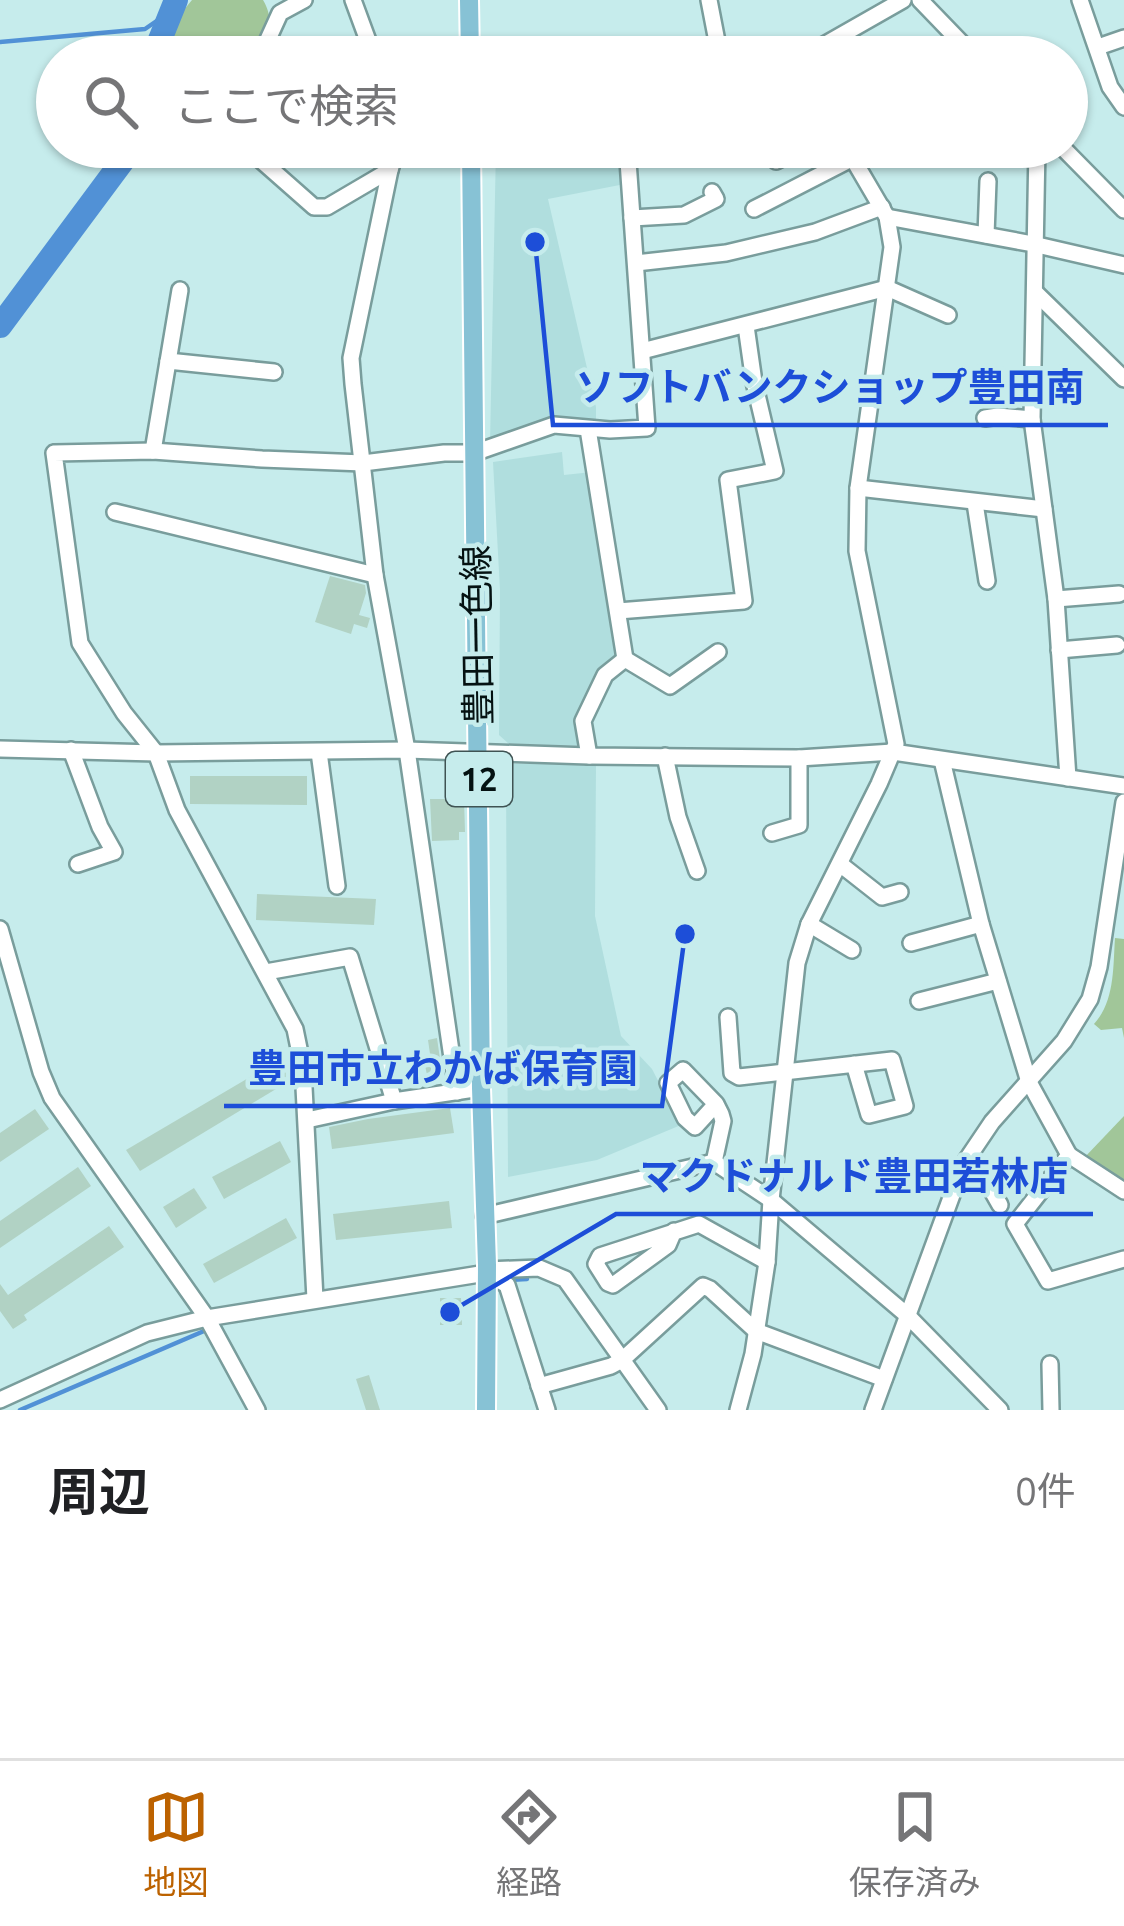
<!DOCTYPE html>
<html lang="ja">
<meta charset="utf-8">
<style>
:root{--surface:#fff;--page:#f2f2f2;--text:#202124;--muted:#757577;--line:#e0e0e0;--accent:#bc6200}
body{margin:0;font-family:Ubuntu,"Noto Sans JP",sans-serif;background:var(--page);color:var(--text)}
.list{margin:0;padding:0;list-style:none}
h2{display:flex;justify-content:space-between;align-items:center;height:156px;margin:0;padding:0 48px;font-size:51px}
h2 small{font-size:39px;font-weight:400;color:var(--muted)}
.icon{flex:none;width:66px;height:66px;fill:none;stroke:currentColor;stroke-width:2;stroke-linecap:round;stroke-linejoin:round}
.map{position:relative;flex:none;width:1124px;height:1410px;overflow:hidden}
.search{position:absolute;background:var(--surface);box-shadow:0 3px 9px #0004;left:36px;right:36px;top:36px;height:132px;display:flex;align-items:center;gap:30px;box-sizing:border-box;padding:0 42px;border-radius:66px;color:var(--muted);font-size:45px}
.sheet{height:348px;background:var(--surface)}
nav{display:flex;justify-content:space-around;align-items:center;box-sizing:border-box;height:168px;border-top:3px solid var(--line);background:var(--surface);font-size:33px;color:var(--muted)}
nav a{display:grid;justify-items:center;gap:6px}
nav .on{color:var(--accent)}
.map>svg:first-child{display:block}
.built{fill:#b0dede}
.green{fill:#a1c699}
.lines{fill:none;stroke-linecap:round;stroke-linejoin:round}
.stream{stroke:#5191d6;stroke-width:4.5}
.river{stroke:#5191d6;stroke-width:24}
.building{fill:#b1d2c4}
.minor-casing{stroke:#799d9c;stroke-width:20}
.major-casing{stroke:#fff;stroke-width:22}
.minor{stroke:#fff;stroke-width:15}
.major{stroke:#87c2d5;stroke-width:18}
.labels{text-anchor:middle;stroke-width:9;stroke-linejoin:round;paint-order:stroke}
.shield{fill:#c6ecec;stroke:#3f5353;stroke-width:3}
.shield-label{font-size:33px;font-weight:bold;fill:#051212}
.street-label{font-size:36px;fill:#051212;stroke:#c6ecec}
.leader{fill:none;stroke:#1d4ed8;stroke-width:4.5}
.callout-dot{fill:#1d4ed8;stroke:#c6ecec;stroke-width:4.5}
.callout-label{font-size:39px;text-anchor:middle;font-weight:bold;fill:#1d4ed8;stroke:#c6ecec;stroke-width:9;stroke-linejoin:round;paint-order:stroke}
</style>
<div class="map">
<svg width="1124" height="1410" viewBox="0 0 1124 1410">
<rect width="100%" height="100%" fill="#c6ecec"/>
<!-- built -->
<g class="built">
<path d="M 496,147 L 628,147 L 630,183 L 548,199 L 596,407 L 596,423 L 490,444 Z"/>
<path d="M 562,452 L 564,475 L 592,472 L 620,658 L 601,672 L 584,746 L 509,744 L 499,735 L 500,590 L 493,462 Z"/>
<path d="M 513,764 L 596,764 L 595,916 L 621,1036 L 652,1069 L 681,1125 L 597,1160 L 508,1177 L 506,776 Z"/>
</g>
<!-- green -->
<g class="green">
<path d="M 192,0 L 263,0 C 277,24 265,35 254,57 L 174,57 L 169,28 Z"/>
<path d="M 1115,938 L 1124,939 L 1124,1038 L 1122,1028 L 1101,1030 L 1094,1024 C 1115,1001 1113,967 1115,938 Z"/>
<path d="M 1124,1116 L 1124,1186 L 1084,1158 Z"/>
</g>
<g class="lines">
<!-- stream -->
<g class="stream">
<path d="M 0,42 L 145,29 L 161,18 L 177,0"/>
<path d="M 509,1280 L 527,1279"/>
<path d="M 20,1410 L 211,1328"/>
</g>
<!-- river -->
<g class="river">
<path d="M 153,57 L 176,0"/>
<path d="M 0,326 L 133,147"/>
</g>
</g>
<!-- building -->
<g class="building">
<path d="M 330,576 L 365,585 L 366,593 L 359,615 L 370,618 L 367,628 L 354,624 L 351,634 L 315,622 Z"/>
<path d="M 190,776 L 307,776 L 307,805 L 190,804 Z"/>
<path d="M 430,799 L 464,799 L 465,832 L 459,832 L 459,840 L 432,841 Z"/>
<path d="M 257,894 L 376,899 L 374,925 L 256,920 Z"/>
<path d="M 437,1038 L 442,1073 L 427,1075 L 423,1055 L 430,1054 L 428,1040 Z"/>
<path d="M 279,1060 L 291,1080 L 140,1171 L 126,1150 Z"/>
<path d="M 450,1108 L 454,1133 L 332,1149 L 329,1127 L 368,1119 Z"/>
<path d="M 35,1109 L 49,1129 L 0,1162 L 0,1133 Z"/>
<path d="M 280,1141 L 291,1162 L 224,1199 L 212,1177 Z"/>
<path d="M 78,1167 L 91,1186 L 0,1248 L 0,1221 Z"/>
<path d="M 194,1188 L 207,1208 L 176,1228 L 163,1207 Z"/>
<path d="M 449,1201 L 452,1228 L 336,1240 L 333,1214 Z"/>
<path d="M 286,1218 L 297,1238 L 214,1283 L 203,1264 Z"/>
<path d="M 109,1226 L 124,1247 L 24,1315 L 27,1320 L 13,1329 L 0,1311 L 0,1284 L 8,1295 Z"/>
<path d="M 440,1298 L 461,1298 L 462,1325 L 440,1325 Z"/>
<path d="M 369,1375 L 378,1404 L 380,1410 L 366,1410 L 356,1379 Z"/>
</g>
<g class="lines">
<!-- minor casing -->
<g class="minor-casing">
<g id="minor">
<path d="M 353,0 L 374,57"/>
<path d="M 709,0 L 720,57"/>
<path d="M 920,0 L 975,57"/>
<path d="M 1080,0 L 1110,87 L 1124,107"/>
<path d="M 1098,47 L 1124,38"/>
<path d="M 260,57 L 280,13 L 304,0"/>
<path d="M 803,57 L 903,0"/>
<path d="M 246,147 L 314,207 L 327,207 L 390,170 L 397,147"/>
<path d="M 1037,147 L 1032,419 L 1056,599 L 1068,778"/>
<path d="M 1062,147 L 1124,210"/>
<path d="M 776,161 L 803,147"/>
<path d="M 390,170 L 351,358 L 353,384 L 375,575 L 407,750 L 457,1092"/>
<path d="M 754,209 L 853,158"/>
<path d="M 887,217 L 1033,244 L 1124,265"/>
<path d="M 632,218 L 684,215 L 716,199 L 712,192"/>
<path d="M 986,235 L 988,181"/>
<path d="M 636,263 L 726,253 L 815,232 L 882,207"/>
<path d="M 1036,293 L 1124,379"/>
<path d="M 642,351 L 887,288 L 948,315"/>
<path d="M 168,361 L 274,372"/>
<path d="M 985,418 L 998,416 L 1032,419"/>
<path d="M 588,429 L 625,659"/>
<path d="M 153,451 L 180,290"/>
<path d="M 858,488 L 1044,509"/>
<path d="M 975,503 L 987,581"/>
<path d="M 115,512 L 375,575"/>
<path d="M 1056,599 L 1119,594"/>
<path d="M 618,611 L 744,601 L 728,480 L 775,471 L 754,382 L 746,326"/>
<path d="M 1059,650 L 1117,645"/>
<path d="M 0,749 L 156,753 L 407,750 L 589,756 L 799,758 L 893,752 L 1124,786"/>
<path d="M 71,750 L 100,827 L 114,852 L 78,864"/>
<path d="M 319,752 L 337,886"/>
<path d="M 589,756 L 583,721 L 605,675 L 625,659 L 670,686 L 718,652"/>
<path d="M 665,756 L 678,817 L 697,871"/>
<path d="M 942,760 L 981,924 L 1029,1082 L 1069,1155 L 1015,1224 L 1048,1281 L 1124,1259"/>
<path d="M 772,833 L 799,825 L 799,758"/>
<path d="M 840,864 L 882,897 L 900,892"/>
<path d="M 809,924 L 852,950"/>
<path d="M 0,929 L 41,1072 L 52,1098 L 207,1318 L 257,1410"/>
<path d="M 911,943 L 981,924"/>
<path d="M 266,972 L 350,957 L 394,1101"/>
<path d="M 919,1001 L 998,981"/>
<path d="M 728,1017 L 732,1073 L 739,1077 L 892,1060 L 905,1106 L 869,1115 L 854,1064"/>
<path d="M 307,1120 L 394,1101 L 481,1088"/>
<path d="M 971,1154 L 1000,1205"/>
<path d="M 1069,1155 L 1124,1191"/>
<path d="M 714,1162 L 723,1121 L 721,1114 L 716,1104 L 683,1070 L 668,1083 L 685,1118 L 695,1127 L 716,1104"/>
<path d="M 484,1216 L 714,1162 L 771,1200 L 908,1316 L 1000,1410"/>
<path d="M 674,1231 L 668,1245 L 613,1285 L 608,1283 L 596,1264 L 600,1256 L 699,1224 L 767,1262"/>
<path d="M 486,1270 L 539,1268 L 565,1279 L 658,1410"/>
<path d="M 315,1299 L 303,1068 L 295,1029 L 177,810 L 156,753 L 124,713 L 80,643 L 54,453 L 153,451 L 262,459 L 363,463 L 444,453 L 474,453 L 554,425 L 610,430 L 647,428 L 627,147"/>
<path d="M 1050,1364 L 1051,1410"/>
<path d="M 539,1386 L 611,1366 L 622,1360 L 703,1286 L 710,1289 L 756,1331 L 884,1379"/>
<path d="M 0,1400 L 147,1333 L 207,1318 L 486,1273 L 507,1285 L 547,1410"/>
<path d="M 738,1410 L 753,1354 L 767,1262 L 771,1200 L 797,963 L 809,924 L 879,784 L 896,744 L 857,551 L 858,488 L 892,247 L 887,217 L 846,147"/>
<path d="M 873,1410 L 963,1165 L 992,1122 L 1064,1041 L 1090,999 L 1099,967 L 1124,802"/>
</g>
</g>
<!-- major casing -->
<g class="major-casing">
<g id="major">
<path d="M 469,0 L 470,57"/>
<path d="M 471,147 L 481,1088 L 487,1265 L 486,1410"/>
</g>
</g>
<!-- minor -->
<use href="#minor" class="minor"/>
<!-- major -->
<use href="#major" class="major"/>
</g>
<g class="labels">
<!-- shield labels -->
<rect class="shield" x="446" y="752" width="66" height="54" rx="9"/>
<g class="shield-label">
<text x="479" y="791">12</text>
</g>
<!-- street labels -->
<g class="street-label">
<text transform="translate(477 635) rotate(-91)" y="13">豊田一色線</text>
</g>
</g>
<!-- callouts -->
<path class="leader" d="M535 242L553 425H1108M685 934L662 1106H224M450 1312L616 1214H1093"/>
<g class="callout-dot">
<circle cx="535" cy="242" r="12"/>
<circle cx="685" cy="934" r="12"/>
<circle cx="450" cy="1312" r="12"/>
</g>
<g class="callout-label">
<text x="830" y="401">ソフトバンクショップ豊田南</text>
<text x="443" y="1082">豊田市立わかば保育園</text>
<text x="854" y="1190">マクドナルド豊田若林店</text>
</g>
</svg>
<div class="search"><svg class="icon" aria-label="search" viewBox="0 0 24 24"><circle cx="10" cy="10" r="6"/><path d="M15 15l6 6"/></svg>ここで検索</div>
</div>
<section class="sheet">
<h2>周辺<small>0件</small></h2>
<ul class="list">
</ul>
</section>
<nav>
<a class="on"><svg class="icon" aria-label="map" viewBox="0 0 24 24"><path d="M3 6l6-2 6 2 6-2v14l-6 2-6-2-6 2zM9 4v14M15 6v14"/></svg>地図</a>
<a><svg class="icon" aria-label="directions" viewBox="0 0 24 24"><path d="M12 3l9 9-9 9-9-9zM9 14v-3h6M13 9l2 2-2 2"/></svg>経路</a>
<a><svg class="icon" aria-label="saved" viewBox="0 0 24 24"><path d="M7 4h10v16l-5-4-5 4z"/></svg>保存済み</a>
</nav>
